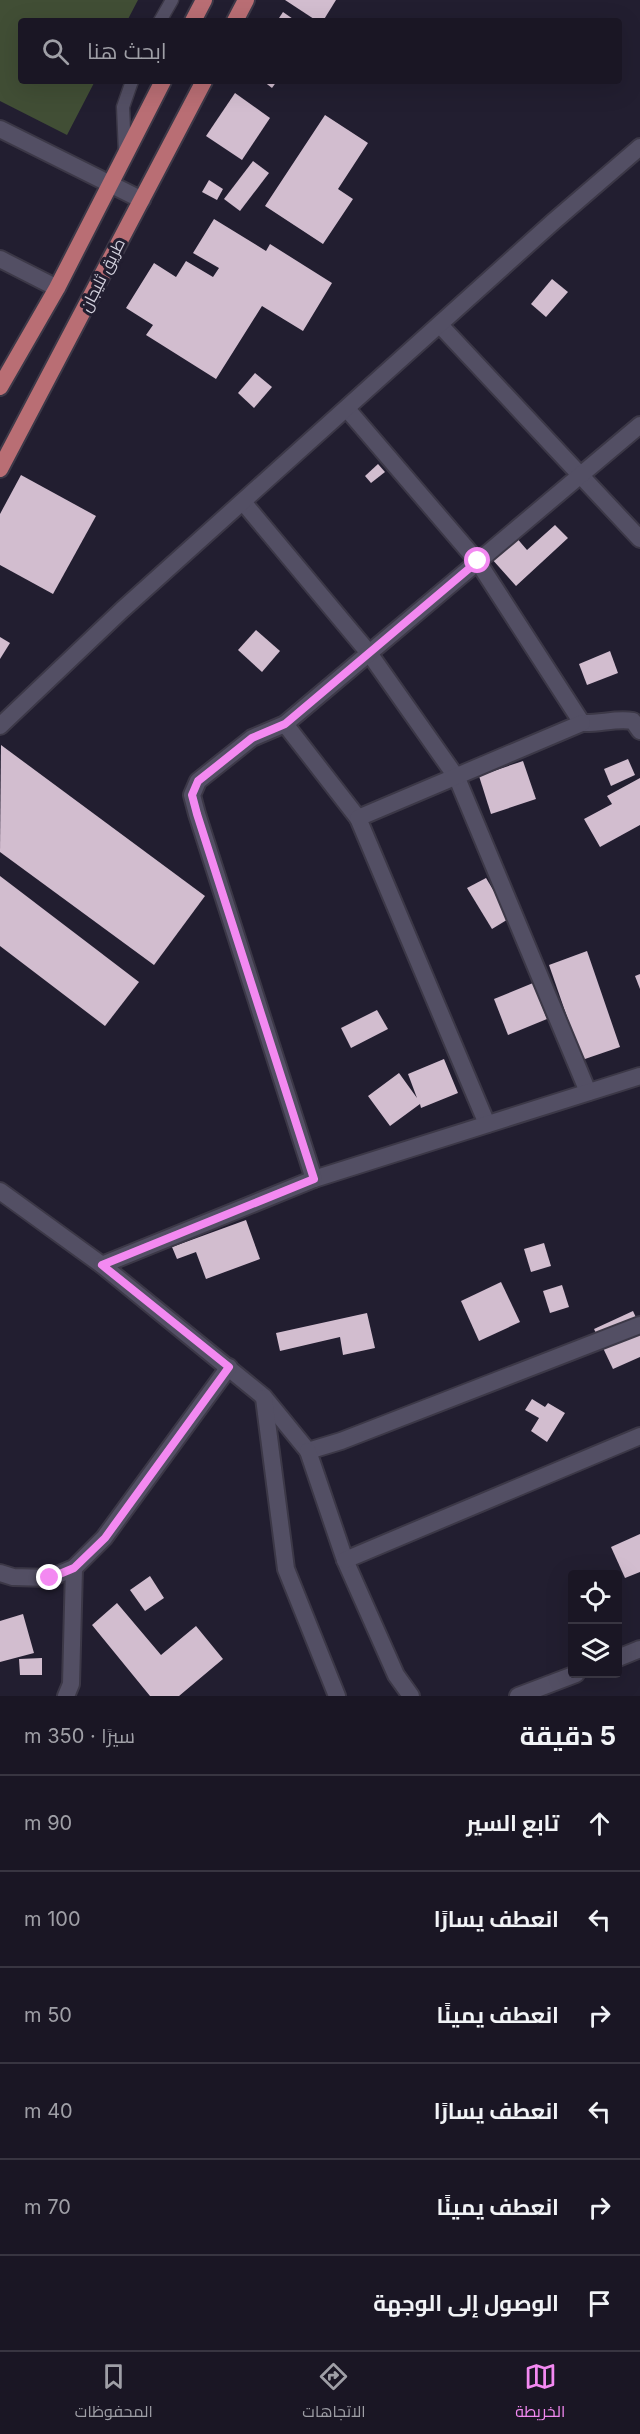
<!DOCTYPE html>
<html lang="ar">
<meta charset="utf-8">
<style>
:root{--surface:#1a1624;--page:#272331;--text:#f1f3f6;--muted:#9f9fa6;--line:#383541;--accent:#f389f1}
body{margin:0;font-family:Inter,Cairo,sans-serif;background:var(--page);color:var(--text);direction:rtl}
.controls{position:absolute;right:18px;bottom:18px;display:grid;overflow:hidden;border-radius:6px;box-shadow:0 6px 24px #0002}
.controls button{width:54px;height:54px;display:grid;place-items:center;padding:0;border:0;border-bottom:2px solid var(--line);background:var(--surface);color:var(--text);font:30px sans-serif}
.stop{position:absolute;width:18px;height:18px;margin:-14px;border:4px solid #f389f1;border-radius:50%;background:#fff}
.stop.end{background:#f389f1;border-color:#fff;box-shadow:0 2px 6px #0008}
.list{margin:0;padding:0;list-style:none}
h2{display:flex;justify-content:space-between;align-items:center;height:78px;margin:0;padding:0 24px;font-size:26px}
h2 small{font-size:20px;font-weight:400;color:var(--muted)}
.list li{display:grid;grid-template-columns:39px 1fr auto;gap:18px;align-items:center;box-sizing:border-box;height:96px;padding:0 24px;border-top:2px solid var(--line)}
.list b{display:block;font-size:22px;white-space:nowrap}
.list em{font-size:20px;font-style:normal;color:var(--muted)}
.icon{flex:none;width:33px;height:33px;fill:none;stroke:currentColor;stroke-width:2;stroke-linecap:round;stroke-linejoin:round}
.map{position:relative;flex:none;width:640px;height:1696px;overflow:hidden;direction:ltr}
.search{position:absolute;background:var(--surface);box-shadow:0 6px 24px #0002;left:18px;right:18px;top:18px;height:66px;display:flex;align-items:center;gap:15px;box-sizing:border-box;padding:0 21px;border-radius:6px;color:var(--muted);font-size:22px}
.sheet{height:654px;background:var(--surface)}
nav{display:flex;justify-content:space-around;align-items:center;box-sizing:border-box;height:84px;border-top:2px solid var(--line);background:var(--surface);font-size:16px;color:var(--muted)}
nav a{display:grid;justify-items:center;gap:3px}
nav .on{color:var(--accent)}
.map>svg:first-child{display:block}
.grass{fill:#414e35}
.building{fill:#d2bdcf}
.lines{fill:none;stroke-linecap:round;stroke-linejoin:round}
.service-casing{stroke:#3c3847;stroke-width:15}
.minor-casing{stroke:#3c3847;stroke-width:20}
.tertiary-casing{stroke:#3c3847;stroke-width:20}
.primary-casing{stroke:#3c3847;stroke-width:20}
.service{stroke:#534f64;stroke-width:12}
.minor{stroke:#534f64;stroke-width:16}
.tertiary{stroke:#534f64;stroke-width:16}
.primary{stroke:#b96e74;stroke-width:16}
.route{stroke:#f389f1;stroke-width:8}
.labels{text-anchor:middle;stroke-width:6;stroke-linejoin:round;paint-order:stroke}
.street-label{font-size:16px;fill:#d3d1dd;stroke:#221e30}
</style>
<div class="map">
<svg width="640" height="1696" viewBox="0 0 640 1696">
<rect width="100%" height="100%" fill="#221e30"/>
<!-- grass -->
<path class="grass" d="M 0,0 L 138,0 L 127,21 L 21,21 L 21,81 L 95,81 L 67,135 L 0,101 Z"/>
<!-- building -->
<g class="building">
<path d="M 285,0 L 336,0 L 323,21 L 317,21 Z"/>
<path d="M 283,12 L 296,21 L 277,21 Z"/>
<path d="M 263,81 L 277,81 L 272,88 Z"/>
<path d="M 235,93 L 270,118 L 242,160 L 206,136 Z"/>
<path d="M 325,115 L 368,143 L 338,189 L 353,199 L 323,244 L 265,206 Z"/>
<path d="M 253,161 L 269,173 L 240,211 L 224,199 Z"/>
<path d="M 209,180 L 223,189 L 217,200 L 202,192 Z"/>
<path d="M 214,219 L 266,251 L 270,244 L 332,283 L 303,331 L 262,306 L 216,379 L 146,335 L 153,325 L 126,308 L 154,263 L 176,277 L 186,261 L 213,277 L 219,268 L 193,253 Z"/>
<path d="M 552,279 L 568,292 L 546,317 L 531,304 Z"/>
<path d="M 255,373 L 272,387 L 254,408 L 238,393 Z"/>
<path d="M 378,464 L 385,472 L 371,483 L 365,476 Z"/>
<path d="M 21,475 L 96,516 L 53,594 L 0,565 L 0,514 Z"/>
<path d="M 555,525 L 568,538 L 516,586 L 491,558 L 515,536 L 527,550 Z"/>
<path d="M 256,630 L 280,651 L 262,672 L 238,650 Z"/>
<path d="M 0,637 L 10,643 L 0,659 Z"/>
<path d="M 610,651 L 618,673 L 587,685 L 579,664 Z"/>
<path d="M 1,745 L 205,896 L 154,965 L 0,852 Z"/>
<path d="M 628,759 L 635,775 L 611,786 L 604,769 Z"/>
<path d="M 523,761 L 536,799 L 491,814 L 479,776 Z"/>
<path d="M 640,778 L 640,825 L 600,847 L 584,819 L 612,804 L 607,796 Z"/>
<path d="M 0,876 L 139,982 L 105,1026 L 0,946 Z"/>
<path d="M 486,878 L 510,918 L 492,929 L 467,888 Z"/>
<path d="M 587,951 L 620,1047 L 582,1060 L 549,965 Z"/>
<path d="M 640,974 L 640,989 L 635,976 Z"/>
<path d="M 533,983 L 547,1019 L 508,1035 L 494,999 Z"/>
<path d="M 377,1010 L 388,1029 L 351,1048 L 341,1028 Z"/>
<path d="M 444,1059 L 458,1093 L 421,1108 L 420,1104 L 390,1126 L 368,1096 L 399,1073 L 417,1098 L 408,1074 Z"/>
<path d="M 246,1220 L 260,1259 L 206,1279 L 196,1252 L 177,1259 L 172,1247 Z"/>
<path d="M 544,1243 L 551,1266 L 531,1272 L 524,1249 Z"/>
<path d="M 501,1282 L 520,1322 L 479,1341 L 461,1301 Z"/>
<path d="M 562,1285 L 569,1307 L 550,1313 L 543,1291 Z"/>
<path d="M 633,1311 L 640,1326 L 640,1357 L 613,1369 L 594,1329 Z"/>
<path d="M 367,1313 L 375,1348 L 343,1355 L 340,1337 L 280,1351 L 276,1333 Z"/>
<path d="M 532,1399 L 545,1407 L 548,1403 L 565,1413 L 547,1442 L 531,1431 L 539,1418 L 525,1410 Z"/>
<path d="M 640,1534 L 640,1572 L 625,1578 L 611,1547 Z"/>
<path d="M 150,1576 L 164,1598 L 145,1611 L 130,1590 Z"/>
<path d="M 117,1603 L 161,1655 L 196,1626 L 223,1659 L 179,1696 L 150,1696 L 92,1625 Z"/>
<path d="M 23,1614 L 34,1653 L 0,1662 L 0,1621 Z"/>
<path d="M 42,1658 L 42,1675 L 20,1675 L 19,1659 Z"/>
</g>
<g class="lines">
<!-- service casing -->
<g class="service-casing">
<g id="service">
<path d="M 160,21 L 172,0"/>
<path d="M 125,153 L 123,107 L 132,81"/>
</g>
</g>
<!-- minor casing -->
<g class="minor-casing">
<g id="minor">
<path d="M 0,129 L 142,200"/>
<path d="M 0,259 L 57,288"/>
<path d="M 440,325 L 640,539"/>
<path d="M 347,409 L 478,562 L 582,723 C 600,724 616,718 633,721 L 640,731"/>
<path d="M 243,502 L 369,653 L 457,778 L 588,1092"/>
<path d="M 285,724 L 358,818"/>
<path d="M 487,1124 L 358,818 L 582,723"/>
<path d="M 314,1179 L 640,1076"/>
<path d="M 0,1191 L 102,1265 L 264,1397 L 308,1451 L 341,1441 L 640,1325"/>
<path d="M 102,1265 L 314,1179 L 197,814 L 192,795 L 198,781 L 252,738 L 285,724 L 640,425"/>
<path d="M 264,1398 L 286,1569 L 337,1696"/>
<path d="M 308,1451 L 345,1560 L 396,1675 L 411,1696"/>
<path d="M 345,1560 L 640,1436"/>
<path d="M 0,1573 L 13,1577 L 50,1578 L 74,1568 L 104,1538 L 229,1367"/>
<path d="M 618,1658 L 640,1649"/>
<path d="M 66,1696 L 71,1684 L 74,1568"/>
<path d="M 518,1696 L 576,1674"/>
</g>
</g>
<!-- tertiary casing -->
<g class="tertiary-casing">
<path id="tertiary" d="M 0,726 L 122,610 L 553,222 L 640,147"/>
</g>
<!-- primary casing -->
<g class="primary-casing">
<g id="primary">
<path d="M 193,21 L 204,0"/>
<path d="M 235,21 L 246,0"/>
<path d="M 0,387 L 57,288 L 163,81"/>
<path d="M 0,469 L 204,81"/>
</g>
</g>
<!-- service -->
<use href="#service" class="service"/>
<!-- minor -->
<use href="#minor" class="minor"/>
<!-- tertiary -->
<use href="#tertiary" class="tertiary"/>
<!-- primary -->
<use href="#primary" class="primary"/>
</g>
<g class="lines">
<!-- route -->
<path class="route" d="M 50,1578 L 74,1568 L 105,1538 L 229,1367 L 102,1265 L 314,1179 L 197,814 L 192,795 L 198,781 L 252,738 L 285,724 L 478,561"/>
</g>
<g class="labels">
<!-- street labels -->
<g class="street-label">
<text transform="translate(102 275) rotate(-63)" y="6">طريق ثليجان</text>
</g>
</g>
</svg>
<div class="controls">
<button><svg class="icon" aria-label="locate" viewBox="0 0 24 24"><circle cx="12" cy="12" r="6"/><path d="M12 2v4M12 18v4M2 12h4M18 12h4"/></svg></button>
<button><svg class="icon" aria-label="layers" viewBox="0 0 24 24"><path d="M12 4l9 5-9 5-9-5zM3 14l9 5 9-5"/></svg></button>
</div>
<div class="stop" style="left:478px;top:561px"></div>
<div class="stop end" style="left:50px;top:1578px"></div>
<div class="search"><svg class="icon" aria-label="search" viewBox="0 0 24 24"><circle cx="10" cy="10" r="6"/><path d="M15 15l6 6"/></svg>ابحث هنا</div>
</div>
<section class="sheet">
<h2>5 دقيقة<small>سيرًا · 350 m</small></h2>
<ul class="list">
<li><svg class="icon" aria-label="ahead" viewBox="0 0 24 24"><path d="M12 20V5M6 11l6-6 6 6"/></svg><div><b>تابع السير</b></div><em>90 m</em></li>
<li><svg class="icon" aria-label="left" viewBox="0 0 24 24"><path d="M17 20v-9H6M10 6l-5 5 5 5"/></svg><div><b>انعطف يسارًا</b></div><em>100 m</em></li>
<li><svg class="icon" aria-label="right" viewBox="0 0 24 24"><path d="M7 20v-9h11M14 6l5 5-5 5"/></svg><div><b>انعطف يمينًا</b></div><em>50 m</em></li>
<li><svg class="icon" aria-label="left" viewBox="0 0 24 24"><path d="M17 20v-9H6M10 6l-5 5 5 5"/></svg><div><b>انعطف يسارًا</b></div><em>40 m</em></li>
<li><svg class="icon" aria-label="right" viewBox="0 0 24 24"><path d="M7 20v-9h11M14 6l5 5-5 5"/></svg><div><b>انعطف يمينًا</b></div><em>70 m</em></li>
<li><svg class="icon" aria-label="arrive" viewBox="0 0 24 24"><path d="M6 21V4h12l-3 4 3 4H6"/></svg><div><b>الوصول إلى الوجهة</b></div></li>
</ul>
</section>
<nav>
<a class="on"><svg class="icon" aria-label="map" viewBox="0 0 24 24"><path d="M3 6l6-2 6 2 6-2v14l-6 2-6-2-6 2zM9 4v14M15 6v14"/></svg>الخريطة</a>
<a><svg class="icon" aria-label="directions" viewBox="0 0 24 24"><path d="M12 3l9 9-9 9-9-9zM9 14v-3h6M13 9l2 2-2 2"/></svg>الاتجاهات</a>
<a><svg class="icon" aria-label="saved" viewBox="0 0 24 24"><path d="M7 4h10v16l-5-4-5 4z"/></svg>المحفوظات</a>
</nav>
